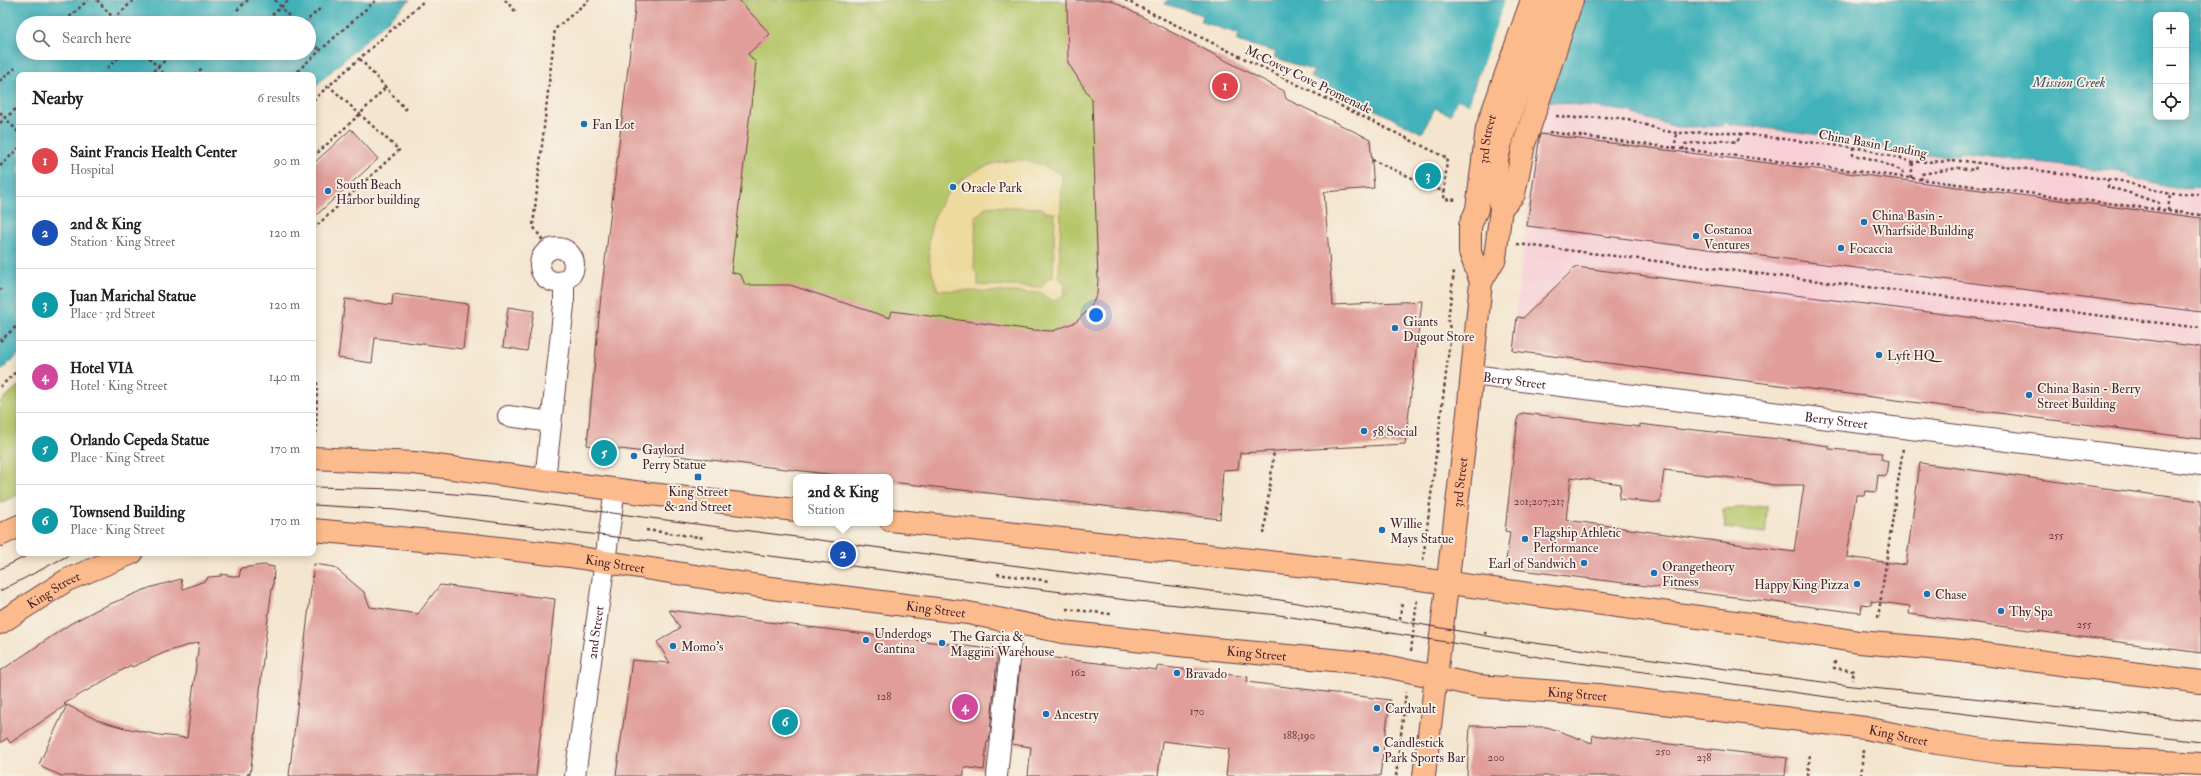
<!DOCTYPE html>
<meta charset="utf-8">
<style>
:root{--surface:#fff;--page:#f2f2f2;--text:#202124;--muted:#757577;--line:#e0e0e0;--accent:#1f6fb2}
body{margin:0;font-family:"IM FELL Double Pica",serif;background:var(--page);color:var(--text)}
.controls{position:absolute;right:12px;top:12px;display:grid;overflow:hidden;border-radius:8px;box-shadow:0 2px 10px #0003}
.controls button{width:36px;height:36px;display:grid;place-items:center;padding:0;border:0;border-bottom:1px solid var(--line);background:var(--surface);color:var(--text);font:20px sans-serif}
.you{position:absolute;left:1096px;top:315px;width:14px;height:14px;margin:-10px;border:3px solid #fff;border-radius:50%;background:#1a73e8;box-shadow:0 0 0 6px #1a73e833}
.badge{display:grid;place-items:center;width:26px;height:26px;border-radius:50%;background:var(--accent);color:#fff;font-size:13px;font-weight:700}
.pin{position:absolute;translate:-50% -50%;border:2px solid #fff;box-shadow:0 1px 4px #0006}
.popup{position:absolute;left:793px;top:474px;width:100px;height:52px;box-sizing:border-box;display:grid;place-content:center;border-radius:8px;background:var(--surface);filter:drop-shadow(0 1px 3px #0005);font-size:13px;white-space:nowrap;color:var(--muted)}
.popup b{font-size:15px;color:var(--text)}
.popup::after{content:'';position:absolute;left:50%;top:100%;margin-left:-8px;border:8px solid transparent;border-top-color:var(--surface)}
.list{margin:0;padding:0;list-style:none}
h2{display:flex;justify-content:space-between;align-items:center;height:52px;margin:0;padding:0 16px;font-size:17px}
h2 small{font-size:13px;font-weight:400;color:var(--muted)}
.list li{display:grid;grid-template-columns:26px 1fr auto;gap:12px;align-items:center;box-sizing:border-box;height:72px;padding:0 16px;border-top:1px solid var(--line)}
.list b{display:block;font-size:15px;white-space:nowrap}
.list p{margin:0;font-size:13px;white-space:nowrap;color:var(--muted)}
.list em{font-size:13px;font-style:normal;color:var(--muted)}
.icon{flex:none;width:22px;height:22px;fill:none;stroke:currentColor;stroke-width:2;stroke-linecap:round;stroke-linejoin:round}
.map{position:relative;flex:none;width:2201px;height:776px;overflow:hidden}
.search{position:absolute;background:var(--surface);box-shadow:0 2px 10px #0003;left:16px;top:16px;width:300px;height:44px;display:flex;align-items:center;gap:10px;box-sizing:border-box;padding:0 14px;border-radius:22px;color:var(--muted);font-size:15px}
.panel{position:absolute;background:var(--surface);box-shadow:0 2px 10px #0003;left:16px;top:72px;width:300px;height:484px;border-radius:8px}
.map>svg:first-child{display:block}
.built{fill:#f7cfd5}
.green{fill:#b5c669;stroke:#80724a}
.sand{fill:#eeda9e;stroke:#9c7c64;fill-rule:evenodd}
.water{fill:#42b2ba;stroke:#466872;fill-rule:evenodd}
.pier{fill:#f4e5ce}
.building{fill:#e09d99;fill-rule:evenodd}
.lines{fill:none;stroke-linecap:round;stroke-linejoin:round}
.minor-casing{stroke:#643d43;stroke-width:22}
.major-casing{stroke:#643d43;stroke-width:24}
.path{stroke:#643d43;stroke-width:2.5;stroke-dasharray:3 3;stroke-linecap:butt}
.minor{stroke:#fff;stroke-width:20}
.major{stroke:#fbbb8c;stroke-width:22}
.tram{stroke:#4a1f2b;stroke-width:1}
.poi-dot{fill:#1f6fb2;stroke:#f7f3e8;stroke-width:1.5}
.labels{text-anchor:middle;stroke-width:3.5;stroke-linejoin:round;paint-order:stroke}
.number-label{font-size:11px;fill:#703e46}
.street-label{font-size:13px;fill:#4a1f2b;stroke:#f7f3e8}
.poi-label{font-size:13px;fill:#4a1f2b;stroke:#f7f3e8;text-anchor:start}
.water-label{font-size:14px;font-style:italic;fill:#47525d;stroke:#f7f3e8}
</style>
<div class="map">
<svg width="2201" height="776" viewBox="0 0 2201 776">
<rect width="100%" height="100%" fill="#f7f3e8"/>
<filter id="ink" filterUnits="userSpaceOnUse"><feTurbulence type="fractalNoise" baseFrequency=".025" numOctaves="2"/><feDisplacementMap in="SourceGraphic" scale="8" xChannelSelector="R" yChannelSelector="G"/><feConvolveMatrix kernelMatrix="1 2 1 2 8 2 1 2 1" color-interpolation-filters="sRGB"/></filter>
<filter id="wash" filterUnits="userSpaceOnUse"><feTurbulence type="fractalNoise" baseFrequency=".012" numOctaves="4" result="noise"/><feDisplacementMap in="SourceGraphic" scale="16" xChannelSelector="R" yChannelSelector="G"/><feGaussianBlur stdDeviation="0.9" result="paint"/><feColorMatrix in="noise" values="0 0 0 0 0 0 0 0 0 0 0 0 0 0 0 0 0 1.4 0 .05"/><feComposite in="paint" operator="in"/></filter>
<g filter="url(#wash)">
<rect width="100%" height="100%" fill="#f4e5ce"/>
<!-- built -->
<path class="built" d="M 1547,101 L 1635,112 L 1634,115 L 1677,127 L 1721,126 L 1722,122 L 1872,141 L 1872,145 L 1913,156 L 1958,155 L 1959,152 L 2128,173 L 2139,180 L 2161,186 L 2182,189 L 2201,188 L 2201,440 L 1511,352 L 1537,134 Z"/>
<!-- green -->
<g class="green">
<path d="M 701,0 L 1060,0 L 1242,83 L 1188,475 L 1223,478 L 1220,519 L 890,482 L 890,477 L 852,477 L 587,445 L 601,295 L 629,300 Z"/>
<path d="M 19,385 L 19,494 L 0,503 L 0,402 Z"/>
<path d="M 1767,506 L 1766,533 L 1725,528 L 1723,509 Z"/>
</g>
<!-- sand -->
<path class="sand" d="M 1021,160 L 1042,165 L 1062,174 L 1059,278 L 1065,284 L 1064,295 L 1054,301 L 1046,298 L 1042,293 L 938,290 C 934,278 929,267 929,255 C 925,201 968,160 1021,160 ZM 986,206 L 1041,208 L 1046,212 L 1055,213 L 1053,277 L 1046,280 L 1042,287 L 978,285 L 978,276 L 974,269 L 976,215 L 982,212 Z"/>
<!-- water -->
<g class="water">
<path d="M 0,0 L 410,0 L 313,88 L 313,75 L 19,75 L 19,354 L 0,371 ZM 23,23 L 309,23 L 309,53 L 23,53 Z"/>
<path d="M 1167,0 L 2201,0 L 2201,188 C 2175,191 2153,184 2128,176 L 2128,173 L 1959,152 L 1958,155 L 1913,156 L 1872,145 L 1872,141 L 1722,123 L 1722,126 L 1677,127 L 1634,115 L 1634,112 L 1547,101 L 1548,97 L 1478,73 L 1469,104 L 1457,100 L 1451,115 L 1435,108 L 1422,133 L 1310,77 L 1314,71 L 1274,57 L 1276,52 L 1237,41 L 1239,34 L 1201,22 L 1203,15 L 1165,4 ZM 2156,15 L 2186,15 L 2186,117 L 2156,117 Z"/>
</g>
<!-- pier -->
<path class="pier" d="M 1505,0 L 1583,0 L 1549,97 L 1535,95 L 1479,76 L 1470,105 L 1458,102 L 1453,116 L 1450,117 L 1457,100 L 1469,104 Z"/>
<g id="blocks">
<!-- building -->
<g class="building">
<path d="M 636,0 L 739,0 L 770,34 L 748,54 L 756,63 L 731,272 L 741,275 L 745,285 L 790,285 L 890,318 L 892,311 L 1033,330 L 1053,331 L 1076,322 L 1091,307 L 1097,294 L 1098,280 L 1092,100 L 1068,63 L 1067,0 L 1110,0 L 1284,91 L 1286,99 L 1370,139 L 1374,188 L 1324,192 L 1333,305 L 1422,301 L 1405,444 L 1240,453 L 1238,469 L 1223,470 L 1220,519 L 890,482 L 890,477 L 852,477 L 587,445 L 601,295 Z"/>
<path d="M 351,129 L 378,159 L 313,218 L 313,164 Z"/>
<path d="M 1540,134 L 2201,218 L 2201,312 L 1527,226 Z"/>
<path d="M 1576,267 L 2201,347 L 2201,439 L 1513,351 L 1517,317 L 1523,318 Z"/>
<path d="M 393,294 L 468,304 L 463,349 L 375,338 L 372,363 L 338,358 L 345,299 L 392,305 Z"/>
<path d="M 508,307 L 534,311 L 527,351 L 503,347 Z"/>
<path d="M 1523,413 L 1640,427 L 1640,424 L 1686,430 L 1686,429 L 1778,439 L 1829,446 L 1829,449 L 1882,453 L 1881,459 L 1888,461 L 1886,476 L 1878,475 L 1876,492 L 1865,491 L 1864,495 L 1856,495 L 1847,557 L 1906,565 L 1920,463 L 2201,501 L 2201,653 L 1909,614 L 1910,606 L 1871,601 L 1871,605 L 1862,604 L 1861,613 L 1505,568 L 1510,532 L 1505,531 L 1518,417 ZM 1664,470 L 1750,480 L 1773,485 L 1804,485 L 1794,552 L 1566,520 L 1571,477 L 1621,484 L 1619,499 L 1660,503 Z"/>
<path d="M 314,564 L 334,567 L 364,592 L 370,607 L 418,614 L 440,585 L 555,599 L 536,776 L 289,776 Z"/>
<path d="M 264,565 L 274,567 L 273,588 L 272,588 L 264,649 L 257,721 L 250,774 L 248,773 L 247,776 L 62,776 L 43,768 L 39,764 L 67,705 L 97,720 L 121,727 L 159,735 L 187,738 L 199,642 L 166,652 L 132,667 L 131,665 L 64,704 L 66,705 L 10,743 L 7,738 L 0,743 L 0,671 L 33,649 L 70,624 L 98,609 L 149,588 L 181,579 L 183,589 L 207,580 L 208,577 L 221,576 L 221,574 L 239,577 L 241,568 Z"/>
<path d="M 669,610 L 998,650 L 989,742 L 987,742 L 984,770 L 964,767 L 964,776 L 616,776 L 632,660 L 670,663 L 657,642 L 680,628 Z"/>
<path d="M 1021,654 L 1157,670 L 1157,666 L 1248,677 L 1247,682 L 1390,700 L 1380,776 L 1226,776 L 1229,749 L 1162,741 L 1158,776 L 1028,776 L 1031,747 L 1012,744 Z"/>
<path d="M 1470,726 L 1547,727 L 1592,743 L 1593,735 L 1787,758 L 1785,776 L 1467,776 Z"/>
</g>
</g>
</g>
<g filter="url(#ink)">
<use href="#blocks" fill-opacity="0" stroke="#643d43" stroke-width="1"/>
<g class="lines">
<!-- minor casing -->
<g class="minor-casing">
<g id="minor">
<circle cx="557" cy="265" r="17"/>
<path id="s1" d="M 1472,375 L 2201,465"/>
<path d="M 508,416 L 551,422"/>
<path d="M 545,480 L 564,305 L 564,281"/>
<path id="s2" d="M 575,776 L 615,489"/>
<path d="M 997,776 L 1013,622"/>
</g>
</g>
<!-- major casing -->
<g class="major-casing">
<g id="major">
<path d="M 1501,208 L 1514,194 L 1524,144 L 1572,0"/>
<path id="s3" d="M 1481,282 L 1470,252 L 1470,226 L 1477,209 L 1487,128 L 1532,0"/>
<path d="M 313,458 L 414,463 L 650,494 L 796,510"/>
<path d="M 890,520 L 1405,577 L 1750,624 L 1859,642 L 1952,650 L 2201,682"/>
<path id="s4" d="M 313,530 L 464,544 L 569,556 L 771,588 L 968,613 L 1063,632 L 1224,650 L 1376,664 L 1478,686 L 1598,695 L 1865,728 L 1937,743 L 2005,753 L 2201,764"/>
<path d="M 0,535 L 19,526"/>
<path id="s5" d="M 0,623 L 67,580 L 132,553"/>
<path id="s6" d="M 1424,776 L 1468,413 L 1481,282 L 1495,258 L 1501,208 L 1496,185 L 1497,159 L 1503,135 L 1552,0"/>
</g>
</g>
<!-- path -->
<g class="path">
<path d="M 97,0 L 118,23"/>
<path d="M 275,0 L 295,23"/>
<path d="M 505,0 L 516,12"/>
<path d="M 1125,0 L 1447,158 L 1444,199 L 1458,200"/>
<path d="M 237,10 L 248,0"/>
<path d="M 65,21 L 88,0"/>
<path d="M 109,23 L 134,0"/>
<path d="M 158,23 L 163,18"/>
<path d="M 263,23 L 289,0"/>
<path d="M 304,23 L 322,7"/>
<path d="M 309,38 L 320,50"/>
<path d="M 145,53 L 165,75"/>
<path d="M 360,59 L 408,112"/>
<path d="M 107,68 L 124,53"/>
<path d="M 149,75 L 173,53"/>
<path d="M 195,75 L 203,67"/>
<path d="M 293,75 L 376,0"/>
<path d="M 0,81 L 15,68"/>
<path d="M 313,100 L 425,0"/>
<path d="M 0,112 L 19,133"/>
<path d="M 1556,116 L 1576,118 L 1608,117 L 1628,119 L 1664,131 L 1677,133 L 1727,132 L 1865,149 L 1913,162 L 1964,161 L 2121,181 L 2170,194 L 2201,194"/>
<path d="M 0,123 L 19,106"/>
<path d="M 1549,132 L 2201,215"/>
<path d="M 1853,147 L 1853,155 L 1872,159 L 1903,171 L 1902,177"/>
<path d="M 1674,149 L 1677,133"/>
<path d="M 1683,150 L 1685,144 L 1721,140 L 1737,142 L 1741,134"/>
<path d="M 313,157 L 360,114 L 386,87"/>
<path d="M 1372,160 L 1444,192"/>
<path d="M 0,166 L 19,148"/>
<path d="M 1911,178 L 1913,162"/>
<path d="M 2108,179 L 2108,188 C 2126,190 2142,198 2159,203 L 2158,210"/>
<path d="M 1921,180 L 1922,174 L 1958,168 L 1975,170 L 1977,163"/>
<path d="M 18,194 L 19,193"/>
<path d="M 2168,211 L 2170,194"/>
<path d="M 313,229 L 399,150 L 329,86"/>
<path d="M 1517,244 L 2201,328"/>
<path d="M 549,250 L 533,226 L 555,29 L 589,0"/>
<path d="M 0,290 L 1,289"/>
<path d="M 0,341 L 19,324"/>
<path d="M 313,378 L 317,382 L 316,437"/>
<path d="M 0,387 L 19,369"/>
<path d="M 646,530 L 706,538"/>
<path d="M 1264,534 L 1274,451"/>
<path d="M 1423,560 L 1451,333 L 1448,320 L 1454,271"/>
<path d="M 997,574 L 1049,581"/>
<path d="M 1066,609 L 1111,614"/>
<path d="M 1878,618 L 1903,448"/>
<path d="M 1400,619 L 1402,602"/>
<path d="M 1485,634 L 1486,629"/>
<path d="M 1411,651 L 1417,600"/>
<path d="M 1835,661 L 1834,668 L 1854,671 L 1852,680"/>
<path d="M 1396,776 L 1406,692"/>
<path d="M 1808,776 L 1810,752"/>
<path d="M 1861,776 L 1863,749"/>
</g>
<!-- minor -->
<use href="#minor" class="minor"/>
<!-- major -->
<use href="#major" class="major"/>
<!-- tram -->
<g class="tram">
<path d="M 313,487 L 397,489 L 489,497 L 1280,600 L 1505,639 L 1852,686 L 2201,721"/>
<path d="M 313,505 L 396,510 L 1127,600 L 1279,615 L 1564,661 L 1850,700 L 2201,742"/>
<path d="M 0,569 L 33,553"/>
<path d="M 0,591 L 73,553"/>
</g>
</g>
</g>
<!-- markers -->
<g class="poi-dot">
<circle cx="584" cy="124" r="4"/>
<circle cx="953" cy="187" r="4"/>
<circle cx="328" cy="191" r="4"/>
<circle cx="1864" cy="222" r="4"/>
<circle cx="1696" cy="236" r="4"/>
<circle cx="1841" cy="248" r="4"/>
<circle cx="1395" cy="328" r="4"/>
<circle cx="1879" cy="355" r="4"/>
<circle cx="2029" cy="395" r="4"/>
<circle cx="1364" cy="431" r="4"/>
<circle cx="634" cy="456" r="4"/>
<rect x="694" y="473" width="8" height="8" rx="2"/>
<circle cx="1382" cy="530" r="4"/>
<circle cx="1525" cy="539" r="4"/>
<circle cx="1584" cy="563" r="4"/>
<circle cx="1654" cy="573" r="4"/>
<circle cx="1857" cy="584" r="4"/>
<circle cx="1927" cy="594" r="4"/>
<circle cx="2001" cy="611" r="4"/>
<circle cx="866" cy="640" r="4"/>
<circle cx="942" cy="643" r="4"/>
<circle cx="673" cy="646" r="4"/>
<circle cx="1177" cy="673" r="4"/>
<circle cx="1377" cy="708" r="4"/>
<circle cx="1046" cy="714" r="4"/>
<circle cx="1376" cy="749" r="4"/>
</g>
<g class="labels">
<!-- number labels -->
<g class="number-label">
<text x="1539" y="505">201;207;213</text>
<text x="2056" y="539">255</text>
<text x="2084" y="628">255</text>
<text x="1078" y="676">162</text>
<text x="884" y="700">128</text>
<text x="1197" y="715">170</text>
<text x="1299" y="739">188;190</text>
<text x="1663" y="755">250</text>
<text x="1496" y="761">200</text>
<text x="1704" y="761">238</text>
</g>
<!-- street labels -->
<g class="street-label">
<text transform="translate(1309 79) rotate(26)" y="5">McCovey Cove Promenade</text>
<text dy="5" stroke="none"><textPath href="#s3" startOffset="147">3rd Street</textPath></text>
<text transform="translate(1873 143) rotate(10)" y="5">China Basin Landing</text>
<text dy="5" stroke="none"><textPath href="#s1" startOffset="43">Berry Street</textPath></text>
<text dy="5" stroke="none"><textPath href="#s1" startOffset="367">Berry Street</textPath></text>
<text dy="5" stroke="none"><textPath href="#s6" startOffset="296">3rd Street</textPath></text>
<text dy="5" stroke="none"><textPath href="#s4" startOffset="304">King Street</textPath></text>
<text dy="5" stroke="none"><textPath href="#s5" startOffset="63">King Street</textPath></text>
<text dy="5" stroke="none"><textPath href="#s4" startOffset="628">King Street</textPath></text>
<text dy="5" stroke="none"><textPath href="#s2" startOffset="145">2nd Street</textPath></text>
<text dy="5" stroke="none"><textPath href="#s4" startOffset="952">King Street</textPath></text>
<text dy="5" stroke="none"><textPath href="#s4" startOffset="1276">King Street</textPath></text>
<text dy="5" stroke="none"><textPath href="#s4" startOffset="1600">King Street</textPath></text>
</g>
<!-- poi labels -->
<g class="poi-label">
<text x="592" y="129">Fan Lot</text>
<text x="336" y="189">South Beach<tspan x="336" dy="15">Harbor building</tspan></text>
<text x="961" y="192">Oracle Park</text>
<text x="1872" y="220">China Basin -<tspan x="1872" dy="15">Wharfside Building</tspan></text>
<text x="1704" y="234">Costanoa<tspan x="1704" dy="15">Ventures</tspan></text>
<text x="1849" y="253">Focaccia</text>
<text x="1403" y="326">Giants<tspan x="1403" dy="15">Dugout Store</tspan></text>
<text x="1887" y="360">Lyft HQ</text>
<text x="2037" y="393">China Basin - Berry<tspan x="2037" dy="15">Street Building</tspan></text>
<text x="1372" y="436">58 Social</text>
<text x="642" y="454">Gaylord<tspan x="642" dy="15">Perry Statue</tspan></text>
<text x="698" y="496" text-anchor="middle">King Street<tspan x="698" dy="15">&amp; 2nd Street</tspan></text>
<text x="1390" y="528">Willie<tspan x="1390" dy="15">Mays Statue</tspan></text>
<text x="1533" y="537">Flagship Athletic<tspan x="1533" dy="15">Performance</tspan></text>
<text x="1576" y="568" text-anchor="end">Earl of Sandwich</text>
<text x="1662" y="571">Orangetheory<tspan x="1662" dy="15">Fitness</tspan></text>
<text x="1849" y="589" text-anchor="end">Happy King Pizza</text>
<text x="1935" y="599">Chase</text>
<text x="2009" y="616">Thy Spa</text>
<text x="874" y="638">Underdogs<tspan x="874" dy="15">Cantina</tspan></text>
<text x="950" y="641">The Garcia &amp;<tspan x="950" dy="15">Maggini Warehouse</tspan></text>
<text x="681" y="651">Momo's</text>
<text x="1185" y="678">Bravado</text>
<text x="1385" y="713">Cardvault</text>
<text x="1054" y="719">Ancestry</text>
<text x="1384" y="747">Candlestick<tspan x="1384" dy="15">Park Sports Bar</tspan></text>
</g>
<!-- water labels -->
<g class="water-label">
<text x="2069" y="87">Mission Creek</text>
</g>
</g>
</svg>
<div class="controls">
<button>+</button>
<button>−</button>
<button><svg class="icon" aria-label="locate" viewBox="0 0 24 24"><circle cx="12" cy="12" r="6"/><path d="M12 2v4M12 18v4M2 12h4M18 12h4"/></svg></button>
</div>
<div class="you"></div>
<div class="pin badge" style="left:1225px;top:86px;background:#e0444e">1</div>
<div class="pin badge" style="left:843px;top:554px;background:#1a4fb4">2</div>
<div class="popup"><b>2nd &amp; King</b>Station</div>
<div class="pin badge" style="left:1428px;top:176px;background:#0f9aa8">3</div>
<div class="pin badge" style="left:965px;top:707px;background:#d1479c">4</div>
<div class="pin badge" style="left:604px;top:453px;background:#0f9aa8">5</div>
<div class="pin badge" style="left:785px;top:722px;background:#0f9aa8">6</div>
<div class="search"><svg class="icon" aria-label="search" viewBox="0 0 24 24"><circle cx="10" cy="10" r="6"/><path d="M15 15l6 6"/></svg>Search here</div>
<section class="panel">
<h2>Nearby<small>6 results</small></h2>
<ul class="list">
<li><span class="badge" style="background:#e0444e">1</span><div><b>Saint Francis Health Center</b><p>Hospital</p></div><em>90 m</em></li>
<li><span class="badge" style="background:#1a4fb4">2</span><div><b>2nd &amp; King</b><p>Station · King Street</p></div><em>120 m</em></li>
<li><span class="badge" style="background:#0f9aa8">3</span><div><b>Juan Marichal Statue</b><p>Place · 3rd Street</p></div><em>120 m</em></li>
<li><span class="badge" style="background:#d1479c">4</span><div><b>Hotel VIA</b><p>Hotel · King Street</p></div><em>140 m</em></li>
<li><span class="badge" style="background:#0f9aa8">5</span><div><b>Orlando Cepeda Statue</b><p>Place · King Street</p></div><em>170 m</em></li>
<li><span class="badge" style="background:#0f9aa8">6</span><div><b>Townsend Building</b><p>Place · King Street</p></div><em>170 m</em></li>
</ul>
</section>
</div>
